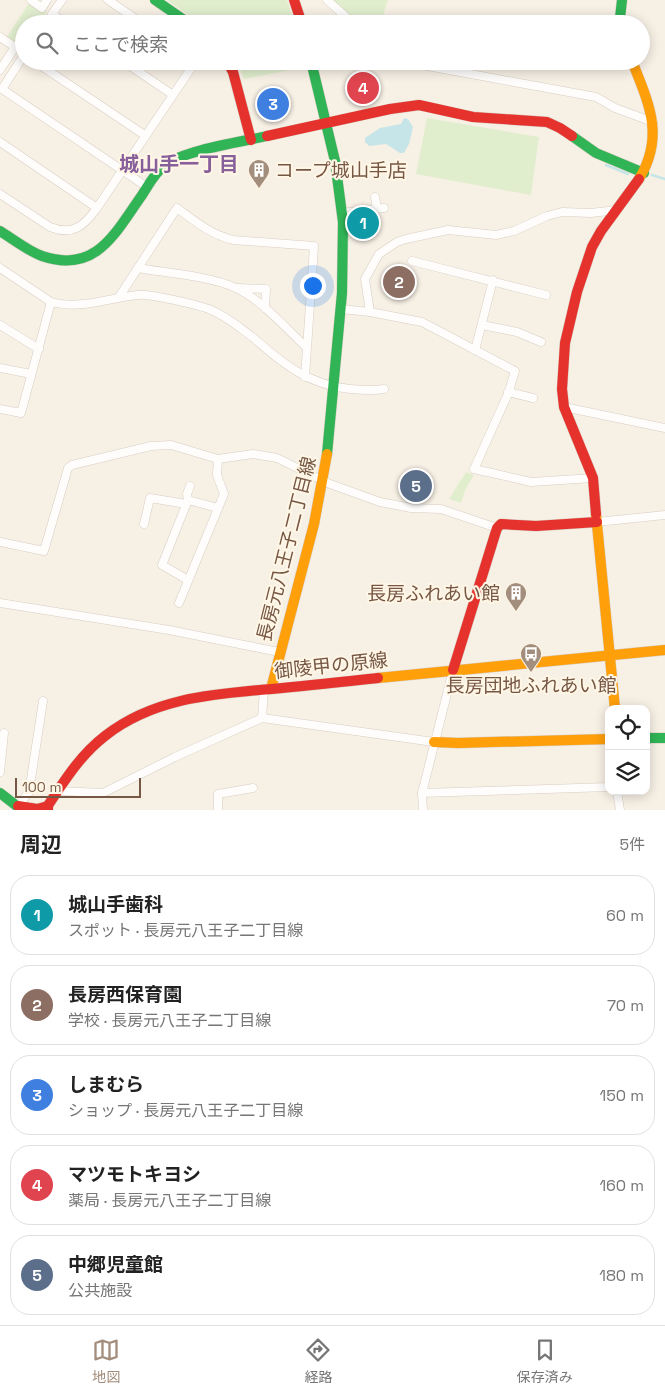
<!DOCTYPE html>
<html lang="ja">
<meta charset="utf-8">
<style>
:root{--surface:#fff;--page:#f2f2f2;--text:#222;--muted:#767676;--line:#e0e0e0;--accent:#a38d7c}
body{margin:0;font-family:"Space Grotesk","Noto Sans JP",sans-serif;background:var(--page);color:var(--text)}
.controls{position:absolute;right:15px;bottom:15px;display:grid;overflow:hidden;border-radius:10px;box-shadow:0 2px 12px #0003}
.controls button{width:45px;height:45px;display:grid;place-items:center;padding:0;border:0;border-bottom:1px solid var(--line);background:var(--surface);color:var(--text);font:25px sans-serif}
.scale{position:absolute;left:15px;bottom:12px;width:126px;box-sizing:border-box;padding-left:5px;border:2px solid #765744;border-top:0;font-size:14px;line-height:18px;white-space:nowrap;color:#765744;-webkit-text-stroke:4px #fff6e6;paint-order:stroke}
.you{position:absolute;left:312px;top:285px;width:18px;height:18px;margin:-12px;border:4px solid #fff;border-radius:50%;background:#1a73e8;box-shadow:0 0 0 8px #1a73e833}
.badge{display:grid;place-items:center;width:32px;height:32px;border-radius:50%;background:var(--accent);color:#fff;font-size:16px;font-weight:700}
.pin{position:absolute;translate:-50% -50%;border:2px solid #fff;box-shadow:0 1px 5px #0006}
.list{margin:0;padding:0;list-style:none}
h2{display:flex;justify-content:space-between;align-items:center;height:65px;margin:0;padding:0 20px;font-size:21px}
h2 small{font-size:16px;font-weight:400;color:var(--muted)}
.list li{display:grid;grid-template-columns:32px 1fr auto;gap:15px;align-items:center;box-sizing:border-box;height:80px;margin:0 10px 10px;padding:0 10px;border:1px solid var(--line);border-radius:20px}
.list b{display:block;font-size:19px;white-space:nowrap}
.list p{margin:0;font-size:16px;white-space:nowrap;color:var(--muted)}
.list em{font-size:16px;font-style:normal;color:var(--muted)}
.icon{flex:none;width:28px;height:28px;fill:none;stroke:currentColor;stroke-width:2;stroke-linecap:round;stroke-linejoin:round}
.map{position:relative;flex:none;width:665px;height:810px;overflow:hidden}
.search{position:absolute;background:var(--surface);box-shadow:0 2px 12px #0003;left:15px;right:15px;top:15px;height:55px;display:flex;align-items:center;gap:12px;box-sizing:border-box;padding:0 18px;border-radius:28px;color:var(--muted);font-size:19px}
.sheet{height:515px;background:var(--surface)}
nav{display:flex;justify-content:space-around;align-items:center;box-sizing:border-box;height:70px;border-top:1px solid var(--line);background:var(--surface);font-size:14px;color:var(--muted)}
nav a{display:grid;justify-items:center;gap:2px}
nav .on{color:var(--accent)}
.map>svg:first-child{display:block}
.green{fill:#e1eece}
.water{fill:#c6e5e8}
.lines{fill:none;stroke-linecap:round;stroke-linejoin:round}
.stream{stroke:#c6e5e8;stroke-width:2.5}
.street-casing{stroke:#d8cdc3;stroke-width:9}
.fast-casing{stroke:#d7ccc2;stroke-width:11}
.slow-casing{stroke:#d7ccc2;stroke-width:11}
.jam-casing{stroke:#d7ccc2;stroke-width:11}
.street{stroke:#fefdfb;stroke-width:8}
.fast{stroke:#30b455;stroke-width:10}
.slow{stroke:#ff9f0a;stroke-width:10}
.jam{stroke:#e5322d;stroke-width:10}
.labels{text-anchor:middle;stroke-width:4;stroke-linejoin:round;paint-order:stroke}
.poi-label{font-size:19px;fill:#765744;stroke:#fff6e6;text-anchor:start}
.street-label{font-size:19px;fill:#765744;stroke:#fff6e6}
.neighbourhood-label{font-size:20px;font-weight:bold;fill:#875f9a;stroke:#fff6e6}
</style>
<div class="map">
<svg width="665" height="810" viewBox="0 0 665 810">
<rect width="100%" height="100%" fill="#f7f0e5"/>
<!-- green -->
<g class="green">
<path d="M 31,0 L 47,11 L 39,24 L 24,24 L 24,46 L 21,50 L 5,40 Z"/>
<path d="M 167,0 L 287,0 L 295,24 L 201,24 Z"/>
<path d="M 327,0 L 388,0 L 384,12 L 386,24 L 354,24 Z"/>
<path d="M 237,61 L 305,61 L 306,67 L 244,79 Z"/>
<path d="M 427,118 L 539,137 L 531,195 L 416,174 Z"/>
<path d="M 466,472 L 474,475 L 465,490 L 461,503 L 449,499 Z"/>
</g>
<!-- water -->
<path class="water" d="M 404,118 L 408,119 L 413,127 L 409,144 L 404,153 L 400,153 L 386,144 L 369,146 L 365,142 L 365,138 L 380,128 L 401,124 Z"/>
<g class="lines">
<!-- stream -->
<g class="stream">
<path d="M 606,165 L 628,174"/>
<path d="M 652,175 L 665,179"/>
</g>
<!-- street casing -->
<g class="street-casing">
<g id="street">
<path d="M 31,0 L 42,8 L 47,0"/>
<path d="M 62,0 L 52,14 L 67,24"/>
<path d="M 108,0 L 143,24"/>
<path d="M 327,0 L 354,24"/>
<path d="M 0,37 L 15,47 L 0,70"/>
<path d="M 24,55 L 2,89 L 147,187"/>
<path d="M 34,61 L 146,136"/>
<path d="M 123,61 L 173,95"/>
<path d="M 400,61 L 596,97 L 615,108 L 653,122"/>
<path d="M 0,142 L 97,208"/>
<path d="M 0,194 L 50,227 C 73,236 84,226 97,208 L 196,61"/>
<path d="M 375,197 L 377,209"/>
<path d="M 341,213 L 384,208"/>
<path d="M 412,261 L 546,295"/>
<path d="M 0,268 L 51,302 C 80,310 108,298 137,295 C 147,293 200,305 211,310 C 228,317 240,328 255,339 C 284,365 310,385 350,389 C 362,390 373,391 384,389"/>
<path d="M 138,268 C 166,273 210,276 236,288 C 259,298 287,329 306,347"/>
<path d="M 237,288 L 266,289 L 265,308"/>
<path d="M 119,297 L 177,208 C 196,222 210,234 233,240 L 314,246 L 305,377"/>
<path d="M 341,309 L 370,312 L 422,322 L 515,371 L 508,394 L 474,469 L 531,482 L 593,478"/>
<path d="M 370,312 L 365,279 L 379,254 L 397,242 L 406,239 L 448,230 L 496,235 L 514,231 L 547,216 L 562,212 L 591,213 L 617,210"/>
<path d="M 0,325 L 39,349"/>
<path d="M 482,325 L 517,332 L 541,342"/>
<path d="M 475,350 L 493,280"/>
<path d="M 0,368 L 31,374"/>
<path d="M 508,392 L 533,398"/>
<path d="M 564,407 L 665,428"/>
<path d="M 0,409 L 21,413 L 51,302"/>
<path d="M 188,500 L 187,494 L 190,486"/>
<path d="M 597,522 L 665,515"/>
<path d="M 144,524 L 150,498 L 186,504"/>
<path d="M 0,542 L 44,551 L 68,468 L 72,465 L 151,446 L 171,445 L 218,459 L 253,454 L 277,458 L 330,484 L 380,502 L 411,508 L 441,509 L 497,528"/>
<path d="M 188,580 L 162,565 L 188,500 L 218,508"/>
<path d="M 0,603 L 169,630 L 279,652"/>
<path d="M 179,603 L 224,494 L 217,475 L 218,459"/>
<path d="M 262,718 L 264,689"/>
<path d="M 0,772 L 4,733"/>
<path d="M 57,791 L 103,793 L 175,757 L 262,718 L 434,742"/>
<path d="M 617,791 L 620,810"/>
<path d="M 422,793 L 609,787"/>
<path d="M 18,806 L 29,792 L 43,701"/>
<path d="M 218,810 L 218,794 L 253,788"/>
<path d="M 423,810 L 422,793 L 453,670"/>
</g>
</g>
<!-- fast casing -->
<g class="fast-casing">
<g id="fast">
<path d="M 155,0 L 190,24"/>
<path d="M 622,0 L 620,18 L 622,24"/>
<path d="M 311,61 L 335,161 L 343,222 L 342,293 L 327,454"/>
<path d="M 572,136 L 596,153 L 644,173"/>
<path d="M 0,231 C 13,239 28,251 42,256 C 95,274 114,235 140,198 C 147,188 154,173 165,165 C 185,150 241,142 267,136"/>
<path d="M 646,738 L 665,738"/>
<path d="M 0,793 L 22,810"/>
</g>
</g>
<!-- slow casing -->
<g class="slow-casing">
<g id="slow">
<path d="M 632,61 C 649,104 665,136 639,179"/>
<path d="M 596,514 L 615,709"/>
<path d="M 378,678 L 665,650"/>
<path d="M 271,689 L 314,524 L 327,454"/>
<path d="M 434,742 L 458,743 L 609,739"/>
</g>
</g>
<!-- jam casing -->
<g class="jam-casing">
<g id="jam">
<path d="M 294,0 L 302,24"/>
<path d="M 227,61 L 233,72 L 251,140"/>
<path d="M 267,136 L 390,109 L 419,105 L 473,117 L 547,122 L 560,128 L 572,136"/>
<path d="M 596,514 L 593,478 L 564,407 L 562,389 L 565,343 L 577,292 L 592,247 L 601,231 L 639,179"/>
<path d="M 453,670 L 497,528 L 501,524 L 536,526 L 597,522"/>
<path d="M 18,806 L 37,809 L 48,806 L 48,809"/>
<path d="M 45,810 C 63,783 79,756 105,736 C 153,698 213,694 271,689 C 307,686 342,682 378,678"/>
</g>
</g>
<!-- street -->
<use href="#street" class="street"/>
<!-- fast -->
<use href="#fast" class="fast"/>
<!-- slow -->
<use href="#slow" class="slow"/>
<!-- jam -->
<use href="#jam" class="jam"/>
</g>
<!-- icons -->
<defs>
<g id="building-pin" transform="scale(1.125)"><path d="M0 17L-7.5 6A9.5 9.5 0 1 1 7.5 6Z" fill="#a38d7c" stroke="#fff6e6"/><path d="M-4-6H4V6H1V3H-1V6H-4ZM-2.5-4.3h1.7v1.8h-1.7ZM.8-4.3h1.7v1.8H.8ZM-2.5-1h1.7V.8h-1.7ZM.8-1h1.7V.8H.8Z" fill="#fff"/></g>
<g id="bus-pin" transform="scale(1.125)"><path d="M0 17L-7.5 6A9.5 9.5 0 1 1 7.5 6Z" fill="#a38d7c" stroke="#fff6e6"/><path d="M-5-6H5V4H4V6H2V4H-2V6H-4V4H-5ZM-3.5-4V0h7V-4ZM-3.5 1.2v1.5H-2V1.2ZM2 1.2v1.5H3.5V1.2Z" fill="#fff"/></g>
</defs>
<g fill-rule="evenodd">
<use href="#building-pin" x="259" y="170"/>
<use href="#building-pin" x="516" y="593"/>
<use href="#bus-pin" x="531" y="654"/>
</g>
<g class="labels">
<!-- poi labels -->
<g class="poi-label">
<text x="275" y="177">コープ城山手店</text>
<text x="500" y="600" text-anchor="end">長房ふれあい館</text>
<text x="531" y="692" text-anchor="middle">長房団地ふれあい館</text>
</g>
<!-- street labels -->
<g class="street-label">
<text transform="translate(286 549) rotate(-76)" y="7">長房元八王子二丁目線</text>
<text transform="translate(331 665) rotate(-6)" y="7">御陵甲の原線</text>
</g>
<!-- neighbourhood labels -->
<g class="neighbourhood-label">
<text x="179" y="171">城山手一丁目</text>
</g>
</g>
</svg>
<div class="controls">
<button><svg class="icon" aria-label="locate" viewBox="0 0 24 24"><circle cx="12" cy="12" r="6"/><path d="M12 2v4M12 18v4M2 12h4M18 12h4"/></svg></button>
<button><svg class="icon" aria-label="layers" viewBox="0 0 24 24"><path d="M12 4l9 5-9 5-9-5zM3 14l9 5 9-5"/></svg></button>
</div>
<div class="scale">100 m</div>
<div class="you"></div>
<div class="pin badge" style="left:363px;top:223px;background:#0f9aa8">1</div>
<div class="pin badge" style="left:399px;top:282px;background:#8d6e63">2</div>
<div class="pin badge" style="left:273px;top:104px;background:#3f7fe0">3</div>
<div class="pin badge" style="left:363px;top:88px;background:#e0444e">4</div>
<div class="pin badge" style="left:416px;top:486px;background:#5c6f8a">5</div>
<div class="search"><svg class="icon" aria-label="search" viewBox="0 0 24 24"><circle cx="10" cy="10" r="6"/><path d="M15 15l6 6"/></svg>ここで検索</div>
</div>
<section class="sheet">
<h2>周辺<small>5件</small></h2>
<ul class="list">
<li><span class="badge" style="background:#0f9aa8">1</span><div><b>城山手歯科</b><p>スポット · 長房元八王子二丁目線</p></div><em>60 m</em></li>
<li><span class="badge" style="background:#8d6e63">2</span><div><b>長房西保育園</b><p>学校 · 長房元八王子二丁目線</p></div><em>70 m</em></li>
<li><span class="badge" style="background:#3f7fe0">3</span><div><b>しまむら</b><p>ショップ · 長房元八王子二丁目線</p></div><em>150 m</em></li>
<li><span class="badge" style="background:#e0444e">4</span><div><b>マツモトキヨシ</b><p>薬局 · 長房元八王子二丁目線</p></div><em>160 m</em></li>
<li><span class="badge" style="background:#5c6f8a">5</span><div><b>中郷児童館</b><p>公共施設</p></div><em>180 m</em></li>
</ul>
</section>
<nav>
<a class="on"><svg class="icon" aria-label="map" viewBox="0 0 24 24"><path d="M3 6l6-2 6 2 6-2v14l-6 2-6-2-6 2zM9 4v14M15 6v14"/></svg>地図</a>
<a><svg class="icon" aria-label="directions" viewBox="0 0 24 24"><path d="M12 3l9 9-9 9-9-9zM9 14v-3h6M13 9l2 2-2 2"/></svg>経路</a>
<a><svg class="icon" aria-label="saved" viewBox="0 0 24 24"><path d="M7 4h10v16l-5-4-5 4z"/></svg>保存済み</a>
</nav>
